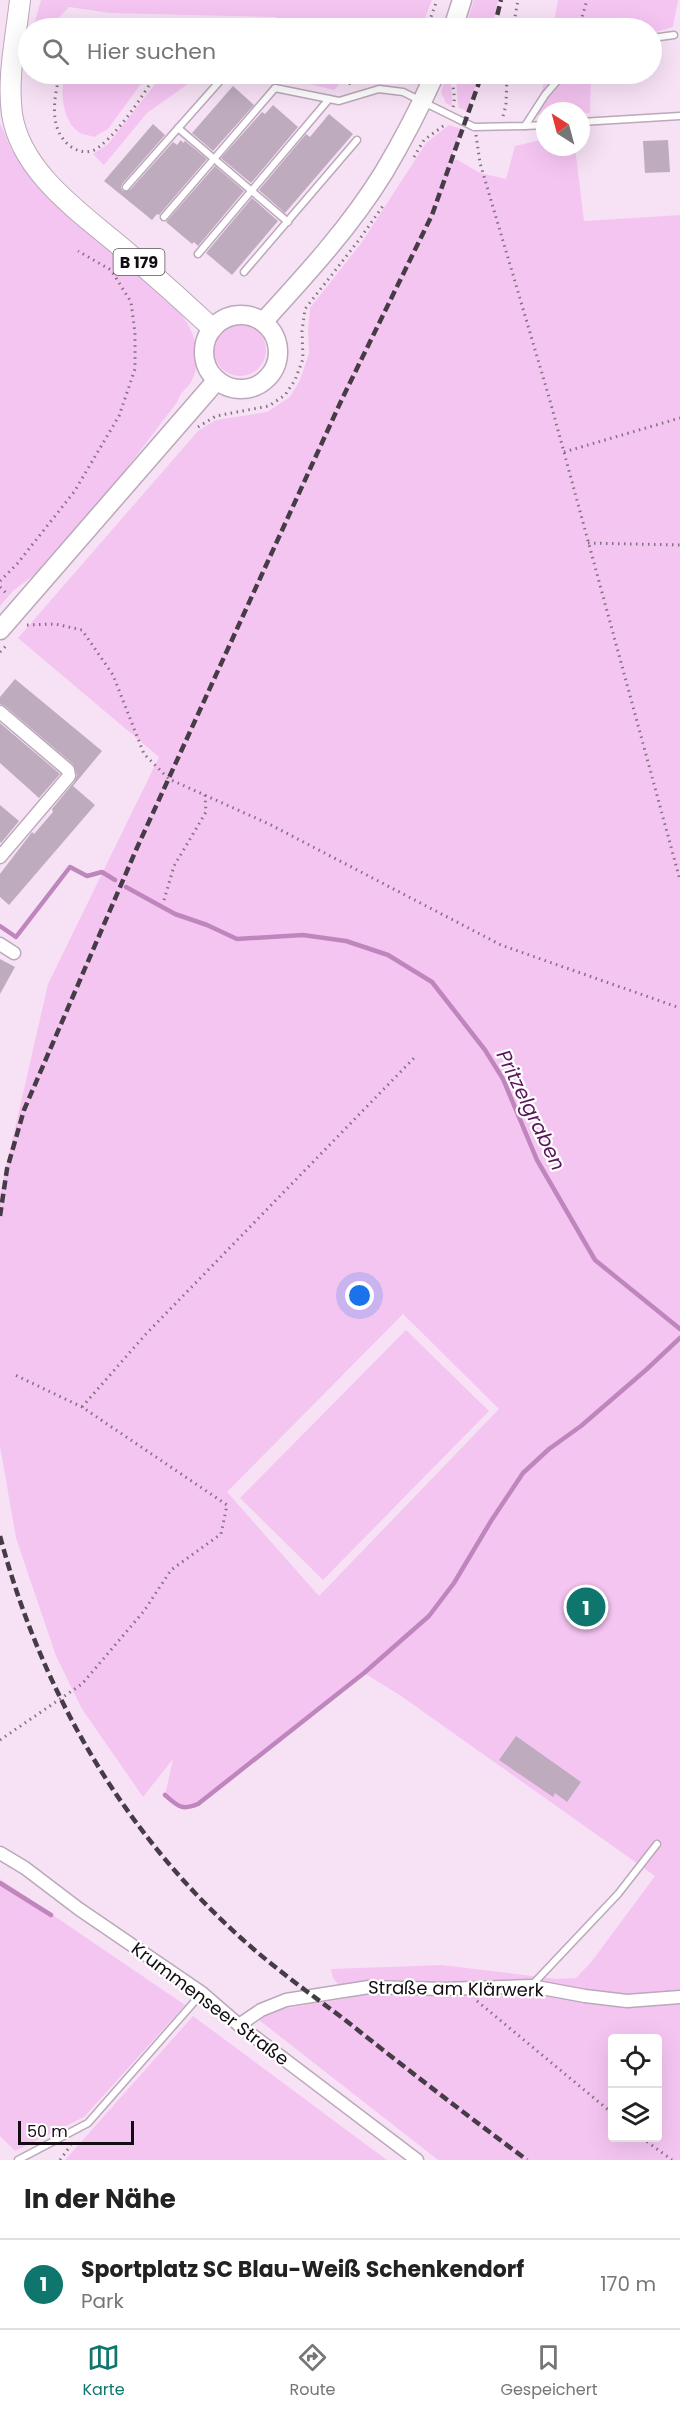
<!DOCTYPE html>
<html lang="de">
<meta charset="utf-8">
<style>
:root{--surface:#fff;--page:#f2f2f2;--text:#222;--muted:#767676;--line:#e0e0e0;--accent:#0f766e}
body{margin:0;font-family:Poppins,sans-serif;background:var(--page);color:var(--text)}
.controls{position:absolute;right:18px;bottom:18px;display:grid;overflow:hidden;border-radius:6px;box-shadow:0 6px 24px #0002}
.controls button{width:54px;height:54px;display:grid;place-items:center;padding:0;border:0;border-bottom:2px solid var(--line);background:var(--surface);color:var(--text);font:30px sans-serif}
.compass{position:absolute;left:536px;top:102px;width:54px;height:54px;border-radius:50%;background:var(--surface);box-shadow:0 6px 24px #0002;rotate:324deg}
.scale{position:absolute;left:18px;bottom:15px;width:116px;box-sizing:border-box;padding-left:6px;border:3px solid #130c12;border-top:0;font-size:16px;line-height:21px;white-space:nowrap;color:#130c12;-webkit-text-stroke:4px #fff;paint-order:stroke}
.you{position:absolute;left:360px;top:1296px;width:21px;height:21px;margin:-15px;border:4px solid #fff;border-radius:50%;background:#1a73e8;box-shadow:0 0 0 9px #1a73e833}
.badge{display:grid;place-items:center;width:39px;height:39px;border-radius:50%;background:var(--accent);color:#fff;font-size:20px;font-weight:700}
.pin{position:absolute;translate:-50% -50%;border:3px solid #fff;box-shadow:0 2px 6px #0006}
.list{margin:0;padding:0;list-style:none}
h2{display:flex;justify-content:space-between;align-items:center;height:78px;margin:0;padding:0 24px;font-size:26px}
h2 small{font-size:20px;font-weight:400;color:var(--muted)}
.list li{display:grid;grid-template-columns:39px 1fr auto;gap:18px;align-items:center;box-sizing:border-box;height:90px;padding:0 24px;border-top:2px solid var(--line)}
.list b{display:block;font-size:22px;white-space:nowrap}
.list p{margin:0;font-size:20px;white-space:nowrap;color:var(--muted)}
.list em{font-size:20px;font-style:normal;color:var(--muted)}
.icon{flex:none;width:33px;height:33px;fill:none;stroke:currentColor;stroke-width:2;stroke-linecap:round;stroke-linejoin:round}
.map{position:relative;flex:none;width:680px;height:2160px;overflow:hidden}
.search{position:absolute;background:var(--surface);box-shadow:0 6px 24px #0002;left:18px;right:18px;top:18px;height:66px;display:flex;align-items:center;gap:15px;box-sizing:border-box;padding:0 21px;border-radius:33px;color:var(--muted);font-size:22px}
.sheet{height:168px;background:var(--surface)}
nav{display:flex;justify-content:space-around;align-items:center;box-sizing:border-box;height:84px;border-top:2px solid var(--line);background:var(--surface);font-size:16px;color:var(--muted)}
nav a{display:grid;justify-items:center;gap:3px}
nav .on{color:var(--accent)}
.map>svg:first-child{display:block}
.green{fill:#f5c5f2;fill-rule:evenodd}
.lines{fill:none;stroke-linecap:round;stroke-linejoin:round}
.stream{stroke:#bf86bd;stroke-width:4.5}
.building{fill:#beabbd}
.lane-casing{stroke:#bba8ba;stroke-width:9}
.street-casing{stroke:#bba8ba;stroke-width:15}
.secondary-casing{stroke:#bba8ba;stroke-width:21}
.primary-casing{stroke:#bba8ba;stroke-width:22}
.path{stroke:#80727e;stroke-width:3;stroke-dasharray:1.5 4.5;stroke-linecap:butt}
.lane{stroke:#fff;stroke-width:6}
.street{stroke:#fff;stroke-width:12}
.secondary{stroke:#fff;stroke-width:18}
.primary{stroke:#fff;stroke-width:20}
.rail{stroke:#463c45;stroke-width:4.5;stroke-dasharray:9 4.5;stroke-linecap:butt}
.labels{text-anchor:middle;stroke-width:4.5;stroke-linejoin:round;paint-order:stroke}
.shield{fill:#fff;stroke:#5a5559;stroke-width:1.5}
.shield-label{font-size:16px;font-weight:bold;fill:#130c12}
.street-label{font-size:18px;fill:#130c12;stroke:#fff}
.water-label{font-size:20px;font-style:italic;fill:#5a165b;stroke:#fff}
</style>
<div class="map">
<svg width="680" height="2160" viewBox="0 0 680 2160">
<rect width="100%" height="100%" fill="#f7e2f5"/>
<!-- green -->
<g class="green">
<path d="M 41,0 L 432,0 L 421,28 L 298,28 L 275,17 L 110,13 L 69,7 L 49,28 L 33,28 Z"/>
<path d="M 474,0 L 498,0 L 492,28 L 475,28 L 477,24 L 468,19 Z"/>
<path d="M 558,0 L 678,0 L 673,27 L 652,33 L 652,28 L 553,28 Z"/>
<path d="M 65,74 L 148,74 L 108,129 L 94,137 C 90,135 83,135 80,133 C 62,121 60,92 65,74 Z"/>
<path d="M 163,74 L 202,74 L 147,113 L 104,165 L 93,154 L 108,144 Z"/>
<path d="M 268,74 L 330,74 L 339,85 L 334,90 Z"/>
<path d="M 352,74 L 404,74 L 401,82 C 384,79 367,81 352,74 Z"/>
<path d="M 447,74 L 452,74 C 448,84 455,95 451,106 L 446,103 L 441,92 Z"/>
<path d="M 457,74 L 479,74 L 467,111 L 459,108 C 457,102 456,81 457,74 Z"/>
<path d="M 545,74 L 591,74 L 590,113 L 545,111 L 545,115 L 538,115 Z"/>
<path d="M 0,123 L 11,149 L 33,180 L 179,312 C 195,330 204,359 191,382 C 187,389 179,393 178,401 L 117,481 L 37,573 L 14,590 L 0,606 Z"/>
<path d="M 449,125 L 462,129 L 448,166 L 456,159 L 480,173 L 506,179 L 515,146 L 545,139 L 545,147 L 575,147 L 584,221 L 680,215 L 680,2160 L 438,2160 L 259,2020 L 275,2010 L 349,1998 L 333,1978 L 331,1969 L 442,1965 L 556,1979 L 576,1978 L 592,1961 L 655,1876 L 401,1696 L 364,1673 L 198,1804 C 181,1811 178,1806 165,1795 L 173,1759 L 143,1797 L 82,1709 L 56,1656 L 16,1538 L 0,1446 L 0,1194 L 48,984 L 159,757 L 18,638 L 198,431 L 216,420 L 267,412 L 290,397 L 300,380 L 309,353 L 308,331 L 310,308 L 362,242 L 426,143 ZM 403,1314 L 499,1409 L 319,1596 L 227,1492 ZM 612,2038 L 658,2038 L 658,2138 L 612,2138 Z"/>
<circle cx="240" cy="350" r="26"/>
<path d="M 406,1330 L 489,1411 L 323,1580 L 240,1498 Z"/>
<path d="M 0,1879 L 185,2005 L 84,2117 L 15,2151 L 0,2136 Z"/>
<path d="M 193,2016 L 372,2149 L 387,2160 L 65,2160 Z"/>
</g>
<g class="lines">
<!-- stream -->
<g class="stream">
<path d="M 126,887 L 175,914 L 207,925 L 237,939 L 303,935 L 346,941 L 388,955 L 432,982 L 485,1050 L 503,1079 L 537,1160 L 595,1260 L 680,1329"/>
<path d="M 0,926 L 16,937 L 70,867 L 87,876 L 102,872 L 115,880"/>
<path d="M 165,1795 C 178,1806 181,1811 198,1804 L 364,1673 L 429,1616 L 454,1583 L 491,1521 L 523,1473 L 549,1449 L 581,1426 L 647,1369 L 680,1338"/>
<path d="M 0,1883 L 51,1915"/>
</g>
</g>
<!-- building -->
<g class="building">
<path d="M 233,86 L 254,105 L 213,151 L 192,133 Z"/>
<path d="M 273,105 L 298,127 L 251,183 L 221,158 L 262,112 L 265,114 Z"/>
<path d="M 329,114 L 353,134 L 285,213 L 259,190 L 306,134 L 310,137 Z"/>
<path d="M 153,124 L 165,135 L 122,184 L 121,188 L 123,191 L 130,190 L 173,142 L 177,145 L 181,140 L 183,143 L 185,141 L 207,159 L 159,215 L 157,214 L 152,220 L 104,181 Z"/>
<path d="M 668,140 L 670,172 L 645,173 L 643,141 Z"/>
<path d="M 215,166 L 244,191 L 198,246 L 194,242 L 192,244 L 166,222 Z"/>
<path d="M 252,198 L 278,221 L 232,275 L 206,253 Z"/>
<path d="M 15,679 L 102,751 L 73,786 L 95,805 L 9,905 L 0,897 L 0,874 L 32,832 L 34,834 L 53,812 L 52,809 L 75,781 L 77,775 L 73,764 L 5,706 L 0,704 L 0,697 Z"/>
<path d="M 0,723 L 60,774 L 39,798 L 0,763 Z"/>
<path d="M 0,805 L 19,821 L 1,843 L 0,842 Z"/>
<path d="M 0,959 L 15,967 L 0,994 Z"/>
<path d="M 516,1736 L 581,1782 L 567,1802 L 555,1793 L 553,1797 L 499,1760 Z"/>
</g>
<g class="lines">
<!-- lane casing -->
<g class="lane-casing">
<g id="lane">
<path d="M 652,38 L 674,35"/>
<path d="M 581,122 L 680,116"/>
<path d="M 525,126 L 545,125"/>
<path d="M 178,128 L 288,222"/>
<path d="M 126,187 L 219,82"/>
<path d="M 164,217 L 275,88 L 339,101 L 379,89 L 403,92 L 474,127 L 525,126 L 545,95 L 563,74"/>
<path d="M 198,254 L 329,99"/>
<path d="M 244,272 L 357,140"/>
<path d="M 532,1985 L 618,1894 L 657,1844"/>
<path d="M 18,2160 L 88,2123 L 202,1993"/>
</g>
</g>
<!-- street casing -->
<g class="street-casing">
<g id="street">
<path d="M 0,712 L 68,770 L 69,776 L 0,857"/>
<path d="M 0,944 L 14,953"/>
<path d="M 0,1853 L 25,1868 L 79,1909 L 202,1993 L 239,2025 L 417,2160"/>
<path d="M 239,2025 L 261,2010 L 286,2000 L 369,1987 L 444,1989 L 531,1986 L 585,1996 L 627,2001 L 680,1997"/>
</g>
</g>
<!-- secondary casing -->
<g class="secondary-casing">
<g id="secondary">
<path d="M 453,28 L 462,0"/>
<circle cx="241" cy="352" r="37"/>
<path d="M 263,322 C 306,275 351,226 384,172 C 403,140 420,107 435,74"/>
<path d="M 0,630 L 217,380"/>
</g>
</g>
<!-- primary casing -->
<g class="primary-casing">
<path id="primary" d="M 20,0 C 16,37 7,77 12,114 C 21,174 84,215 127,252 C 156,277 184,302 212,328"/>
</g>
<!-- path -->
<g class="path">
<path d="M 88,28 L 251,22 L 278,28"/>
<path d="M 427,28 L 437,0"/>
<path d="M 473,28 L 473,27"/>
<path d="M 513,28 L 518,0"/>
<path d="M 579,28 L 587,0"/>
<path d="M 60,74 C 54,97 48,129 70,146 C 77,151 84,153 92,151 C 112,143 145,93 156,74"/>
<path d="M 342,74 L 352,86"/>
<path d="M 406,83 L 410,74"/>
<path d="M 453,107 C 457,95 450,85 454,74"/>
<path d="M 503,116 L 506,105 L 507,74"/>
<path d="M 476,135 L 480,163 L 549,397 L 680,880"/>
<path d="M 414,157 L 424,140 L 446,124"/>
<path d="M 198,427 L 216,416 L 269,406 L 285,395 L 295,380 L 303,359 L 302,331 L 305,309 L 359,240 L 385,203"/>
<path d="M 564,452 L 680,418"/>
<path d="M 588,543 L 680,545"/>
<path d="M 0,581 L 17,564 L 74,492 L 119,416 L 135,369 L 135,333 L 131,302 L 111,270 L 78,251"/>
<path d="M 0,587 L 8,595"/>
<path d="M 27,625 L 55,624 L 82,630 L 113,675 L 144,754 L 169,779 L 269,824 L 501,945 L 680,1008"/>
<path d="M 0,652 L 6,646"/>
<path d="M 164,900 L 174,866 L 206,812 L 205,795"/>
<path d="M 82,1407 L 145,1335 L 414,1058"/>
<path d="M 0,1740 L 82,1684 L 144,1611 L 171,1570 L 221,1534 L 227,1505 L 82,1407 L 13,1374"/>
<path d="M 477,2001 L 612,2113"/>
<path d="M 642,2138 L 672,2160"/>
<path d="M 60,2160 L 71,2145"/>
</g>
<!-- lane -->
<use href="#lane" class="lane"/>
<!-- street -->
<use href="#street" class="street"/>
<!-- secondary -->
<use href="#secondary" class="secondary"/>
<!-- primary -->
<use href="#primary" class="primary"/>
<!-- rail -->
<g class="rail">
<path d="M 494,28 L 501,0"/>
<path d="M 0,1216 L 7,1169 L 24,1110 L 136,850 L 342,399 L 432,215 L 482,74"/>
<path d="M 0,1536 C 41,1690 121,1830 241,1938 C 273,1967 309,1993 344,2019 C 404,2067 465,2114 527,2160"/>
</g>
</g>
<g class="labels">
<!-- shield labels -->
<rect class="shield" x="113.5" y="249" width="51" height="26" rx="4.5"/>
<g class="shield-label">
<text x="139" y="268">B 179</text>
</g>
<!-- street labels -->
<g class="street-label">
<text transform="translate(456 1989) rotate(1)" y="6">Straße am Klärwerk</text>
<text transform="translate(210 2004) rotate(37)" y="6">Krummenseer Straße</text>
</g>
<!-- water labels -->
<g class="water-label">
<text transform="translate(531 1110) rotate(64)" y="7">Pritzelgraben</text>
</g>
</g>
</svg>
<div class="controls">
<button><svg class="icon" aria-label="locate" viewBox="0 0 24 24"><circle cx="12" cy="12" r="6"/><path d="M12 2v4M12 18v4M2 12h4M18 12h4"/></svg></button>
<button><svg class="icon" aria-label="layers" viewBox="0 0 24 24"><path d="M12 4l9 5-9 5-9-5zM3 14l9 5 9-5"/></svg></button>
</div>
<svg class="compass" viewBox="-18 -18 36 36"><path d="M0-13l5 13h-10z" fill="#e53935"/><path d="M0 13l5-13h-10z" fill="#767676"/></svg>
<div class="scale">50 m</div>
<div class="you"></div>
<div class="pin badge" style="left:586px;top:1607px">1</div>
<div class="search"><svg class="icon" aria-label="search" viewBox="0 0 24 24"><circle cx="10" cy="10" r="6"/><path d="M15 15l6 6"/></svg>Hier suchen</div>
</div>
<section class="sheet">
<h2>In der Nähe<small></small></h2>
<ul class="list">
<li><span class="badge">1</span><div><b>Sportplatz SC Blau-Weiß Schenkendorf</b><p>Park</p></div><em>170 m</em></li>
</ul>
</section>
<nav>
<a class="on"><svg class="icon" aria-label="map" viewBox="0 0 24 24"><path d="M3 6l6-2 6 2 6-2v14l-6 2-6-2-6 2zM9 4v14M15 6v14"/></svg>Karte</a>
<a><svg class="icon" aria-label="directions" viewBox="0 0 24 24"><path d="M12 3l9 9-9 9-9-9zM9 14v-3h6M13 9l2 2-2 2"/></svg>Route</a>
<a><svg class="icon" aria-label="saved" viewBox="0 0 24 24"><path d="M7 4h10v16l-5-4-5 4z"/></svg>Gespeichert</a>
</nav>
